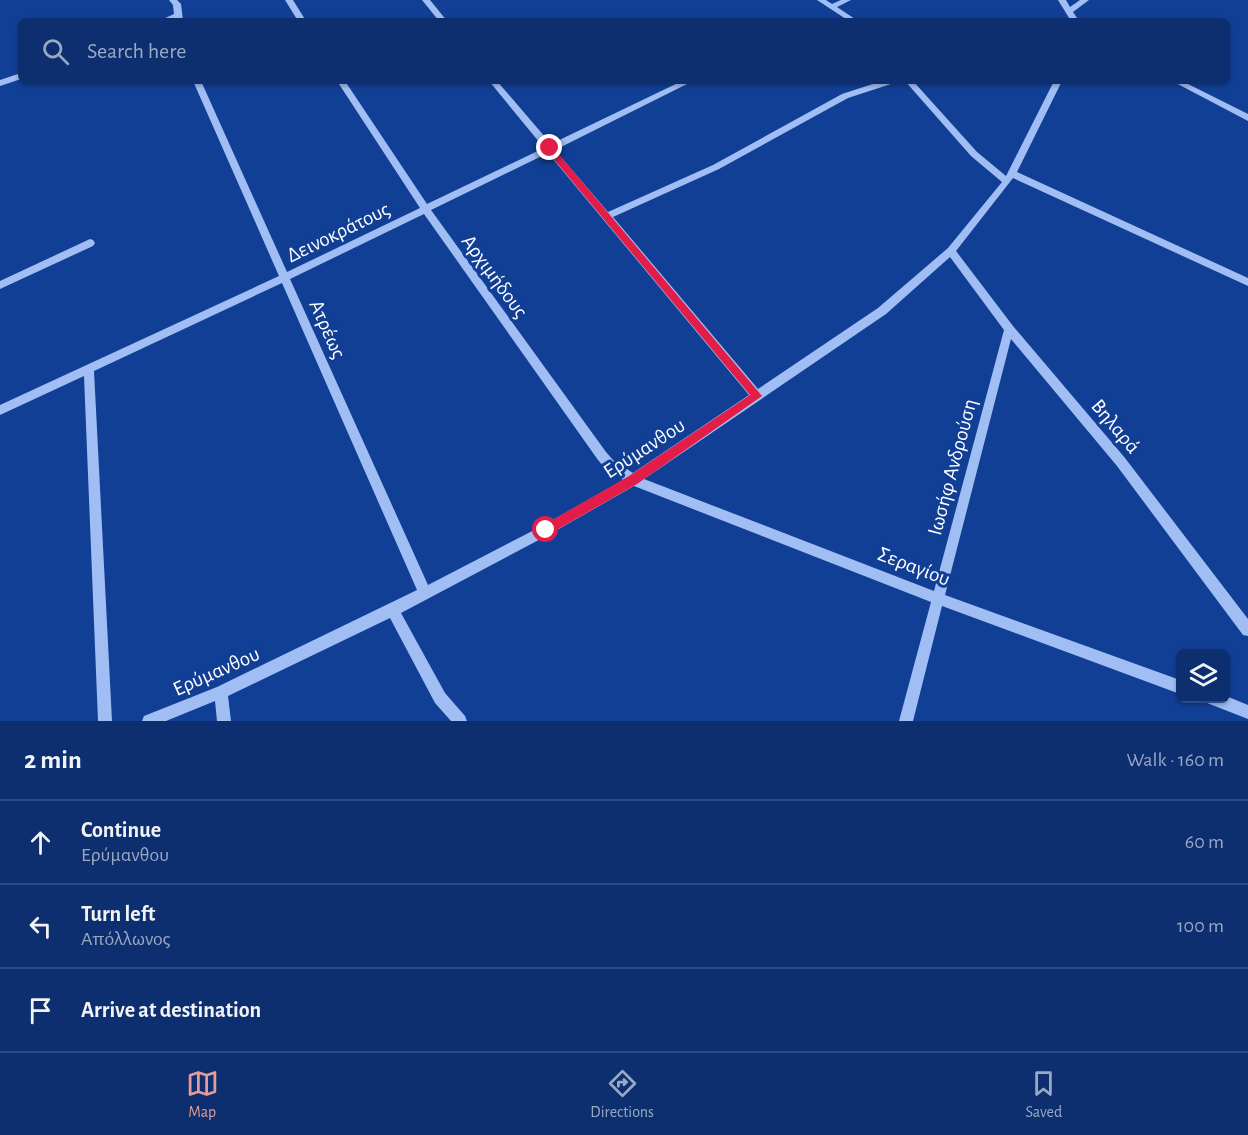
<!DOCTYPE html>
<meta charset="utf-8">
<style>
:root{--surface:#0d2f70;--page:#1b3b78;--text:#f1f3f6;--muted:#9aa9c3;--line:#2d4a83;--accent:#e69b98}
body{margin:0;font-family:"Alegreya Sans",sans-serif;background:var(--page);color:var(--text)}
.controls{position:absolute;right:18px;bottom:18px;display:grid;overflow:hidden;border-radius:9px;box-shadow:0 2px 4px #0004}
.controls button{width:54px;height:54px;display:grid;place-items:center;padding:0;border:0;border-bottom:2px solid var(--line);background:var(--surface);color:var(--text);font:30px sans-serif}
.stop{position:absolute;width:18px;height:18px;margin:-14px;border:4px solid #e11d48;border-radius:50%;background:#fff}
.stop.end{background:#e11d48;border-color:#fff;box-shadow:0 2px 6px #0008}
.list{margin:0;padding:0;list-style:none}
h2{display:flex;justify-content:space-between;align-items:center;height:78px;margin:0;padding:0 24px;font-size:26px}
h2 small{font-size:20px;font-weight:400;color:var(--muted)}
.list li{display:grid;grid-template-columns:39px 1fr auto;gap:18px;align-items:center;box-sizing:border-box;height:84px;padding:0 24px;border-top:2px solid var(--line)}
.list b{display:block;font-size:22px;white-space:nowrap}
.list p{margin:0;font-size:20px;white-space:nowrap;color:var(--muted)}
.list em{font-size:20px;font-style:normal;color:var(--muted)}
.icon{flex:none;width:33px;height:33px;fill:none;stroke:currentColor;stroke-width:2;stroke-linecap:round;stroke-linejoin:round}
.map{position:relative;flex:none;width:1248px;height:721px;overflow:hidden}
.search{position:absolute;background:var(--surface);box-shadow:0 2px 4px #0004;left:18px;right:18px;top:18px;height:66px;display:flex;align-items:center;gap:15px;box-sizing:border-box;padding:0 21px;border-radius:9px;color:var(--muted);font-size:22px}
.sheet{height:330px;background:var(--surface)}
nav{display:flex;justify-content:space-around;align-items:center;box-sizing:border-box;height:84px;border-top:2px solid var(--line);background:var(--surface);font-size:16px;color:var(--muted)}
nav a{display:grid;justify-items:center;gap:3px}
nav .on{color:var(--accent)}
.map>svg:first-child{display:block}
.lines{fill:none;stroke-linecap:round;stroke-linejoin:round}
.minor{fill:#a0bef3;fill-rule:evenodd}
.route{fill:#e11d48}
.labels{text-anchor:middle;stroke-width:6;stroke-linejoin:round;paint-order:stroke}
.street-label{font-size:21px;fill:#fff;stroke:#113f95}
</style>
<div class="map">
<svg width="1248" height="721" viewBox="0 0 1248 721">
<rect width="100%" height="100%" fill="#113f95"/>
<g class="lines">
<!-- minor -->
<g class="minor">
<path d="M 169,0 L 177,0 L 181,4 L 183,21 L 175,21 L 175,19 L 159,21 L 174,14 L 173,5 Z"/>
<path d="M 285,0 L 293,0 L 306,21 L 298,21 Z"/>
<path d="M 422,0 L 430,0 L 447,21 L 439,21 Z"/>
<path d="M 817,0 L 826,0 L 832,4 L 841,0 L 851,0 L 837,7 L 858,21 L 849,21 Z"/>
<path d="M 1058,0 L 1066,0 L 1070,7 L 1080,0 L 1089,0 L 1073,12 L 1079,21 L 1071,21 Z"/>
<path d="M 21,73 L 21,79 L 0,86 L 0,80 Z"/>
<path d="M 193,81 L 201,81 L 287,272 L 420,208 L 337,81 L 345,81 L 427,204 L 544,148 L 489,81 L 497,81 L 551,144 L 682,81 L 693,81 L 555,150 L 608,212 L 713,165 L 842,94 L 882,81 L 895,81 L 894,83 L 848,98 L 719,169 L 613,217 L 758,389 L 878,308 L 948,248 L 1002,182 L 971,156 L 905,81 L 913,81 L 977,152 L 1006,176 L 1054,81 L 1062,81 L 1017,172 L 1248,278 L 1248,286 L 1013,178 L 956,251 L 1013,326 L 1125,458 L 1248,619 L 1248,636 L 1243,635 L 1117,466 L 1011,339 L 945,595 L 1180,680 L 1180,694 L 942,606 L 913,721 L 899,721 L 931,602 L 634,486 L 550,534 L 401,613 L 445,693 L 465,716 L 467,721 L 451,721 L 435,703 L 390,618 L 228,696 L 231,721 L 217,721 L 215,701 L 166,721 L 142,721 L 144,716 L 217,687 L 417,590 L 282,283 L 94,371 L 112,721 L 98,721 L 84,376 L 0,415 L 0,405 L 279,276 ZM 548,153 L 749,395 L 633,473 L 613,460 L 606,452 L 431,210 ZM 424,214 L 598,460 L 605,468 L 623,480 L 542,526 L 428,585 L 290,279 ZM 950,257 L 1004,330 L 934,591 L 644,479 L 886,314 Z"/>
<path d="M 1172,81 L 1182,81 L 1248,114 L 1248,121 Z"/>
<path d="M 90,239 L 93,240 L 95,243 L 93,246 L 0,289 L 0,281 Z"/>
<path d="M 1226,696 L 1248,705 L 1248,719 L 1207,703 L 1205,698 L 1226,698 Z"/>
</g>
</g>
<!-- route -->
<path class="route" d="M 547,146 L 552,146 L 762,396 L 637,484 L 546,536 L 542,534 L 542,526 L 629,476 L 750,395 L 547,151 Z"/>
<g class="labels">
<!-- street labels -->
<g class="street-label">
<text transform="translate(338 232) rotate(-26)" y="7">Δεινοκράτους</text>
<text transform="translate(495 276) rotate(54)" y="7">Αρχιμήδους</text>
<text transform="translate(328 329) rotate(66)" y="7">Ατρέως</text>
<text transform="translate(1116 426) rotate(50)" y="7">Βηλαρά</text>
<text transform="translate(644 448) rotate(-33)" y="7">Ερύμανθου</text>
<text transform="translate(952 467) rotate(-75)" y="7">Ιωσήφ Ανδρούση</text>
<text transform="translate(914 566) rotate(21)" y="7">Σεραγίου</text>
<text transform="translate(216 671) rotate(-24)" y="7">Ερύμανθου</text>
</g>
</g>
</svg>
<div class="controls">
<button><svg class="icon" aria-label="layers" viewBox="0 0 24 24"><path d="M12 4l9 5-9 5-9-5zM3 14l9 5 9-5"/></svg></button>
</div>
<div class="stop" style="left:546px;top:530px"></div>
<div class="stop end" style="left:550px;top:148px"></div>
<div class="search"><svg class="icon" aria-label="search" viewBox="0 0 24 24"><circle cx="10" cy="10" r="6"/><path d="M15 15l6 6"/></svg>Search here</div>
</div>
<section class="sheet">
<h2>2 min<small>Walk · 160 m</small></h2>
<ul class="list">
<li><svg class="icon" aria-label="ahead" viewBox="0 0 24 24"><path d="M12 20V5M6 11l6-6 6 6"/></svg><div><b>Continue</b><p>Ερύμανθου</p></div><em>60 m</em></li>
<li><svg class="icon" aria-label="left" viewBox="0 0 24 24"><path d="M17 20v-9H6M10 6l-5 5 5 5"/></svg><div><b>Turn left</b><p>Απόλλωνος</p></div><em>100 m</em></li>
<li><svg class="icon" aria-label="arrive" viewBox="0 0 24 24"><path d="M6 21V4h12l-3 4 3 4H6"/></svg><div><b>Arrive at destination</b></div></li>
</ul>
</section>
<nav>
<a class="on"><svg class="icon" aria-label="map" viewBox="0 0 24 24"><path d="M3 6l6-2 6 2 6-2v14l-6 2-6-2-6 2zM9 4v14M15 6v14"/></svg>Map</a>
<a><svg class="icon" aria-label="directions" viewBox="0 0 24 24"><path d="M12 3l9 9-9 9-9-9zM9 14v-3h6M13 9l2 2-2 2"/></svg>Directions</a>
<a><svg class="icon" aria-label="saved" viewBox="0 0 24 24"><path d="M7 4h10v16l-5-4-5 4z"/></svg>Saved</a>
</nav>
